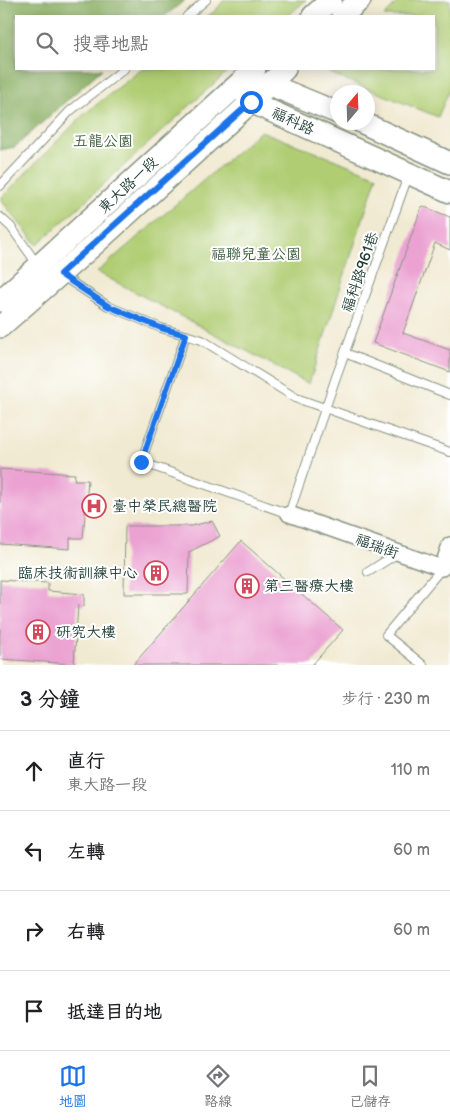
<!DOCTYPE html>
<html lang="zh-TW">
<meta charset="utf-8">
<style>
:root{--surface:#fff;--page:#f6f6f6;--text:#202124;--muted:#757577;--line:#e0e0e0;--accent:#1a73e8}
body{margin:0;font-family:"Balsamiq Sans","LXGW WenKai TC",sans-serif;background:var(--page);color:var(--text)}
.compass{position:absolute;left:330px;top:85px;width:45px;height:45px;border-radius:50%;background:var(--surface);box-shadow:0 2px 12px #0003;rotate:19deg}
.stop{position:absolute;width:15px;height:15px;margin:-11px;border:4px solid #1a73e8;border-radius:50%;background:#fff}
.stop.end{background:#1a73e8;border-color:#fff;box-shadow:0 1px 5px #0008}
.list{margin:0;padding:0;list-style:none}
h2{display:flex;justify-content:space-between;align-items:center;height:65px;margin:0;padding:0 20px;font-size:21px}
h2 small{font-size:16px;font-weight:400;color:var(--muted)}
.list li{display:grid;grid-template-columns:32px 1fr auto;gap:15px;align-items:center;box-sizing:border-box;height:80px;padding:0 20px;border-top:1px solid var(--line)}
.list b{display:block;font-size:19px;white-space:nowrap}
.list p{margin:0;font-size:16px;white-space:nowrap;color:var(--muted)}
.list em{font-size:16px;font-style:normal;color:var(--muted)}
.icon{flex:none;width:28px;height:28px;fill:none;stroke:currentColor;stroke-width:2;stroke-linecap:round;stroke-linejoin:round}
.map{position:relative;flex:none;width:450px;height:665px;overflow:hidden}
.search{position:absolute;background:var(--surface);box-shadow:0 2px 12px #0003;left:15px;right:15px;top:15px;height:55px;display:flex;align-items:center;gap:12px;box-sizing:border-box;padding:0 18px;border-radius:0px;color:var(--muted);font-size:19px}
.sheet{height:385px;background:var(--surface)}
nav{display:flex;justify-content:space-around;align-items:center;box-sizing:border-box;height:70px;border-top:1px solid var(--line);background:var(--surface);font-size:14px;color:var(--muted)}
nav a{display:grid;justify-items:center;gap:2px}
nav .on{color:var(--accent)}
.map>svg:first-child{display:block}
.green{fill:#b0cd73;stroke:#688554}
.forest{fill:#8cb065;stroke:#56764c}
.building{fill:#eba2d2}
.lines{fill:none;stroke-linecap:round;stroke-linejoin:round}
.lane-casing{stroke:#889483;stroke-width:10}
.street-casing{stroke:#889483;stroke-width:18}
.secondary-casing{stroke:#889483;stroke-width:24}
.lane{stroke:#fff;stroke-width:8}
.street{stroke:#fff;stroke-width:15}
.secondary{stroke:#fff;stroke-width:21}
.route{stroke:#1a73e8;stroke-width:6}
.labels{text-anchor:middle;stroke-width:4;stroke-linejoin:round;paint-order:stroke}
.street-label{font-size:15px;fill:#1f3d34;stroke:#fff}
.park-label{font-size:15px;fill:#436144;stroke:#fff}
.poi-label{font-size:15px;fill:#1f3d34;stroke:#fff;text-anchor:start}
</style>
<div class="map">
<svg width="450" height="665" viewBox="0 0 450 665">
<rect width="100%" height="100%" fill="#fff"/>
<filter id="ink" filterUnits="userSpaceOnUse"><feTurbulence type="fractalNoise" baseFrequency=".02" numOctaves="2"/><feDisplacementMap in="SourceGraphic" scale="10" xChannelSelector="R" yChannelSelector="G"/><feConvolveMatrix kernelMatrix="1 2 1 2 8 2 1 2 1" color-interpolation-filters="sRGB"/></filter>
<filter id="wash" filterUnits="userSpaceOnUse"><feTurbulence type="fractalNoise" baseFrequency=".0096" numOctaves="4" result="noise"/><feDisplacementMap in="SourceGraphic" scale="20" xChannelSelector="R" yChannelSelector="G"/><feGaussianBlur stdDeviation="1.12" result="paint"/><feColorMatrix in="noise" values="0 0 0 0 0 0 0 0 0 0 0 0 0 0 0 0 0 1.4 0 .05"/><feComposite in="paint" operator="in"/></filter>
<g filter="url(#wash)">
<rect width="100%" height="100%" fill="#f1ead2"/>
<!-- green -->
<g class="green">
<path d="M 224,0 L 306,0 L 288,16 L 208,16 L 216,10 Z"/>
<path d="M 400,0 L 450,0 L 450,88 L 438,117 L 329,73 L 334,69 L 434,69 L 434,16 L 384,16 Z"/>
<path d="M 142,69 L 230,69 L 37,245 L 0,199 L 82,116 Z"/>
<path d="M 261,131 L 377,176 L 309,384 L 97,272 Z"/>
</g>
<!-- forest -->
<path class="forest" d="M 0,0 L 185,0 L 165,16 L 16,16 L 16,69 L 102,69 L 15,147 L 0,150 Z"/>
<g id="blocks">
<!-- building -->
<g class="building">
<path d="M 422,206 L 450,217 L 450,250 L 435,243 L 403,333 L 450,350 L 450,372 L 373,343 Z"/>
<path d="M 0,469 L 75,474 L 74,480 L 88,480 L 83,538 L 70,538 L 70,549 L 0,544 Z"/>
<path d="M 212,521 L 220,536 L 189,552 L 188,594 L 124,594 L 125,526 L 191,526 Z"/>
<path d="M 241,541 L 343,630 L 312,665 L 133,665 Z"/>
<path d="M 0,580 L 48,583 L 48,591 L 84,594 L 84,606 L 78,605 L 74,664 L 0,659 Z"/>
</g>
</g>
</g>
<g filter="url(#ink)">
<use href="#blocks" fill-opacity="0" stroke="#889483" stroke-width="1"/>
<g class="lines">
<!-- lane casing -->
<g class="lane-casing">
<g id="lane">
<path d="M 187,16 L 206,0"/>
<path d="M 0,186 L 70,111 L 124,69"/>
<path d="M 0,217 L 11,227 L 37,264"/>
<path d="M 61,275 L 108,306 L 161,328 L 202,340 L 296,398 L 450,452"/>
<path d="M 186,335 L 141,462 L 289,514 L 335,380 L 408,176"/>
<path d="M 345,353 L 450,395"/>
<path d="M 368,572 L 398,553"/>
<path d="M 423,665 L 386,635 L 442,568"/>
</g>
</g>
<!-- street casing -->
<g class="street-casing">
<path id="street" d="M 289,514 L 442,568 L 450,545"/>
</g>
<!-- secondary casing -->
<g class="secondary-casing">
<g id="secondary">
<path d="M 313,16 L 331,0"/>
<path d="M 342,16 L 360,0"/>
<path d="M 256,84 L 268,84 L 338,113"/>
<path d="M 243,91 L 251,102 L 450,192"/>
<path d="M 361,122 L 450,163"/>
<path d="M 0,301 L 255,69"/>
<path d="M 0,327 L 97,242 L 251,102 L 285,69"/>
</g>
</g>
<!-- lane -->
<use href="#lane" class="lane"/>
<!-- street -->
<use href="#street" class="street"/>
<!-- secondary -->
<use href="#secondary" class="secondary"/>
</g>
</g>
<g class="lines" filter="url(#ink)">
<!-- route -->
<path class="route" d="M 141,462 L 186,335 L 161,328 L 108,306 L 60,274 L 251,102"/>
</g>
<!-- icons -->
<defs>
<g id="hospital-ring" transform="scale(1.25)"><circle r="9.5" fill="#fff" stroke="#d1495b" stroke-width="1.5"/><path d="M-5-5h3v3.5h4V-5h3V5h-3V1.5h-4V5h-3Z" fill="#d1495b"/></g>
<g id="building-ring" transform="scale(1.25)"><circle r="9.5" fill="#fff" stroke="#d1495b" stroke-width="1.5"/><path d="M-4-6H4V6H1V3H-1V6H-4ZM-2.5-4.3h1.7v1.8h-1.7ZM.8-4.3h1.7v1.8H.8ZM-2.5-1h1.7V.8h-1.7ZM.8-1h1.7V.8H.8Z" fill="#d1495b"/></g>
</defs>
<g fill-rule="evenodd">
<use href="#hospital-ring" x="94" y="506"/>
<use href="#building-ring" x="156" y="573"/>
<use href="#building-ring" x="247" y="586"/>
<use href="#building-ring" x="38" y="632"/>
</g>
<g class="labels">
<!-- street labels -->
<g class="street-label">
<text transform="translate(293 121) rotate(25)" y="5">福科路</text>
<text transform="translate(128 185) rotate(-43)" y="5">東大路一段</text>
<text transform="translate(360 272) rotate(-71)" y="5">福科路961巷</text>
<text transform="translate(377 546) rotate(20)" y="5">福瑞街</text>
</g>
<!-- park labels -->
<g class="park-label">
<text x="103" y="146">五龍公園</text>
<text x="256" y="259">福聯兒童公園</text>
</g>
<!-- poi labels -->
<g class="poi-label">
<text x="112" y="511">臺中榮民總醫院</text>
<text x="138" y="578" text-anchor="end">臨床技術訓練中心</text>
<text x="264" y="591">第三醫療大樓</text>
<text x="56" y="637">研究大樓</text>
</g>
</g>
</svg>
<svg class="compass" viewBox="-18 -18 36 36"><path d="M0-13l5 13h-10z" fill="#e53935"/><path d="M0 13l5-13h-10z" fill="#757577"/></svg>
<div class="stop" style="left:251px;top:102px"></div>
<div class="stop end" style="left:141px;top:462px"></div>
<div class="search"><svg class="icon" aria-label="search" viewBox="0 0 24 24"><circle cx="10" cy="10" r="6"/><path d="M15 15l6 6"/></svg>搜尋地點</div>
</div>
<section class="sheet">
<h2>3 分鐘<small>步行 · 230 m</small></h2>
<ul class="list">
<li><svg class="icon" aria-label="ahead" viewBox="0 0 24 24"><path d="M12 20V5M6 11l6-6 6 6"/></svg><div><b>直行</b><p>東大路一段</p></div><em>110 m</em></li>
<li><svg class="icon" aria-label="left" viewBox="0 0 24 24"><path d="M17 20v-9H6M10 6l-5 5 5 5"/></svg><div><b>左轉</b></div><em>60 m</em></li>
<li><svg class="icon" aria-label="right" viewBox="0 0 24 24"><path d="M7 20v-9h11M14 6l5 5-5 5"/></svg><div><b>右轉</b></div><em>60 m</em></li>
<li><svg class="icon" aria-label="arrive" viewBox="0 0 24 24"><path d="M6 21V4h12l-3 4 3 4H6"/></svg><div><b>抵達目的地</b></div></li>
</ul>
</section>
<nav>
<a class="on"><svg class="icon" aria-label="map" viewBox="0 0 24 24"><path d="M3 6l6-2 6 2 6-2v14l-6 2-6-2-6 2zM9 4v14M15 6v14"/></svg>地圖</a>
<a><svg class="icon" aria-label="directions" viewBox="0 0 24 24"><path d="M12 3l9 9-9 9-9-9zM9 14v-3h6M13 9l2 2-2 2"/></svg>路線</a>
<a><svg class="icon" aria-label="saved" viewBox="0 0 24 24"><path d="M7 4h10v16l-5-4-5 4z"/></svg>已儲存</a>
</nav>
